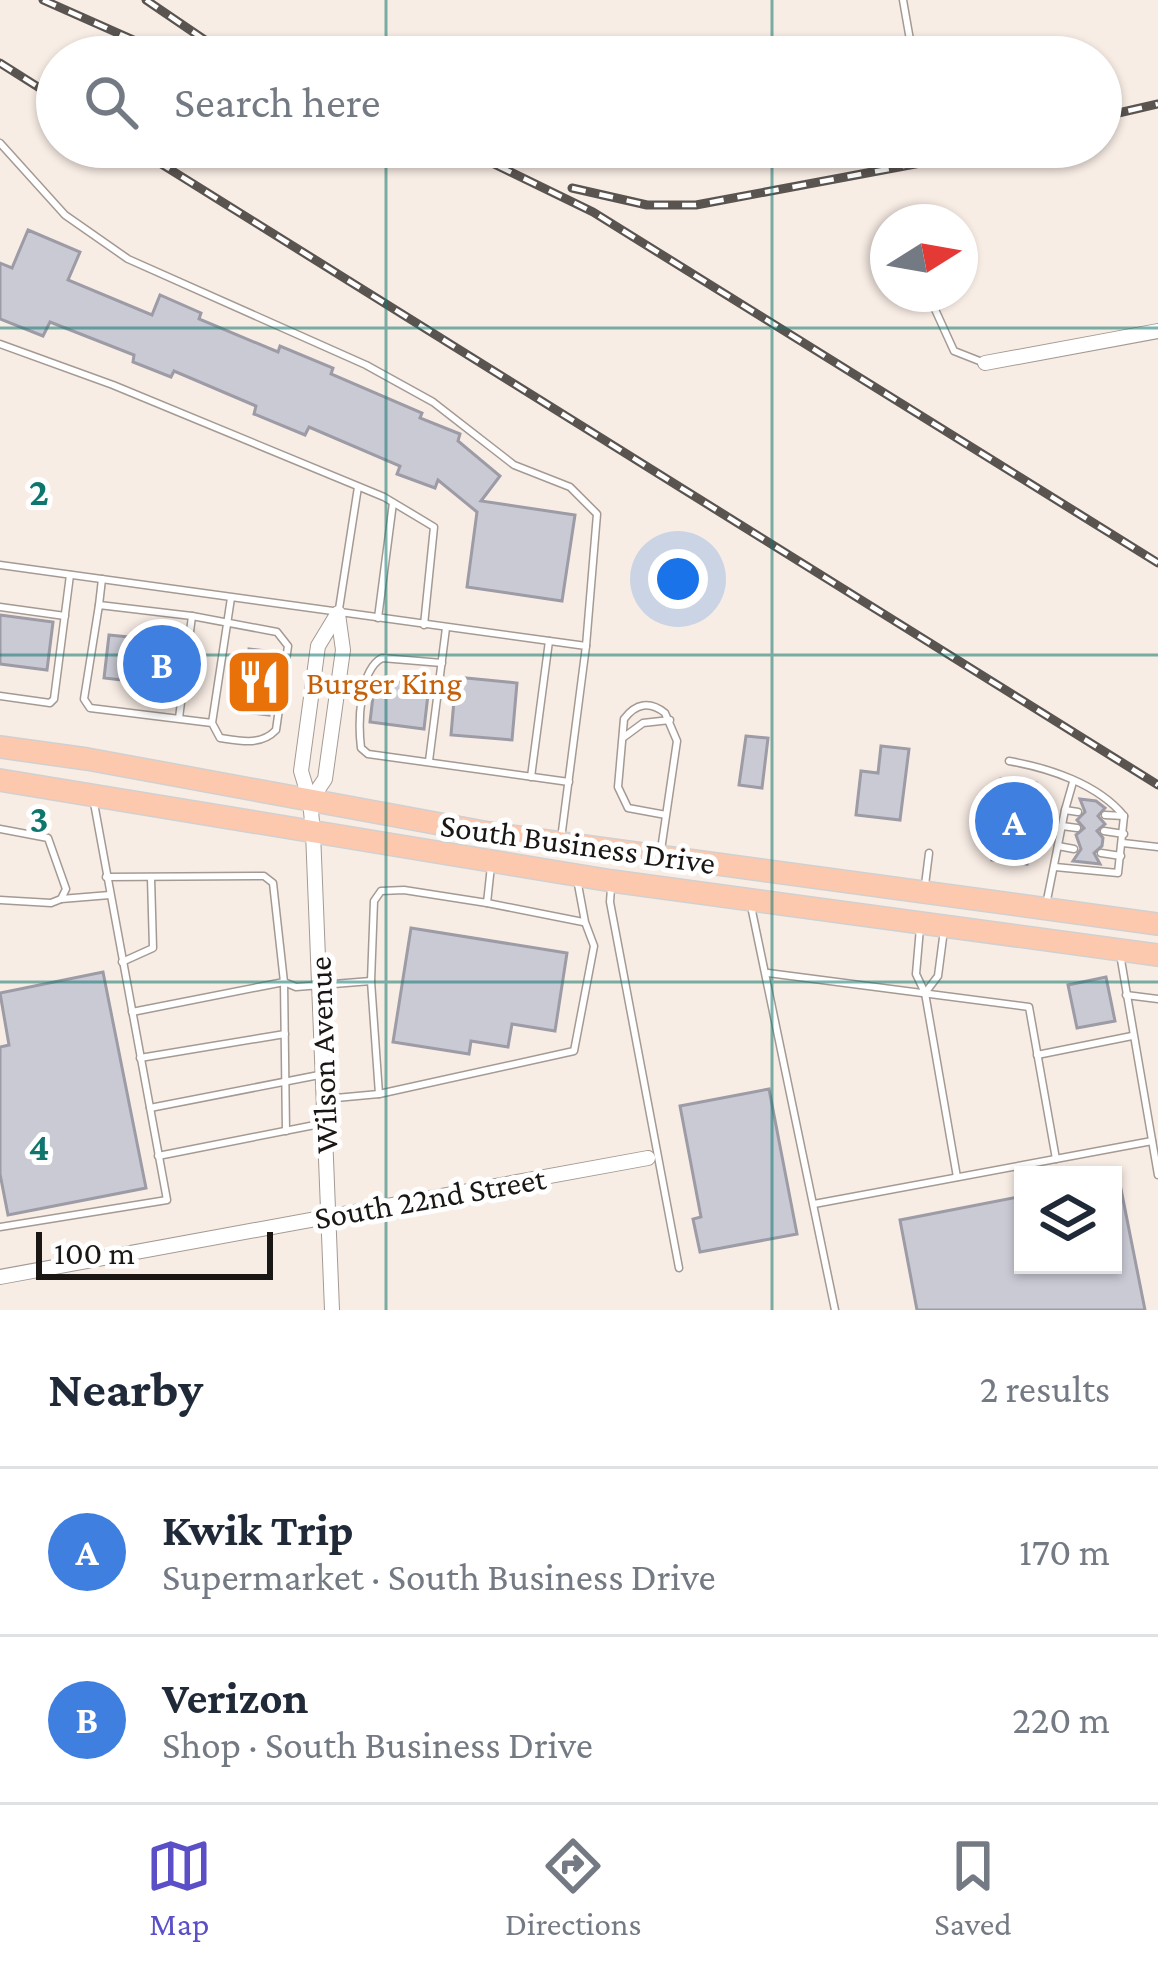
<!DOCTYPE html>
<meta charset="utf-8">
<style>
:root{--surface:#fff;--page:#f6f6f7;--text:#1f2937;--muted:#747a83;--line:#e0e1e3;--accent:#5b4fc7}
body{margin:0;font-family:"Crimson Pro",serif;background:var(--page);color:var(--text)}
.controls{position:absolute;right:36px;bottom:36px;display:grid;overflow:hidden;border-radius:0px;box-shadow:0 3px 9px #0004}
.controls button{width:108px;height:108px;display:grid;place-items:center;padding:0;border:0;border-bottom:3px solid var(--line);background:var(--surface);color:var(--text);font:60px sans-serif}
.compass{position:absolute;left:870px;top:204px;width:108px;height:108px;border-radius:50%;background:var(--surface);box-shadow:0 3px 9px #0004;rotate:79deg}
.scale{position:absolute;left:36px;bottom:30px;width:237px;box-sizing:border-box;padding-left:12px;border:6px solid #1a1614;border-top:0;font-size:33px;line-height:42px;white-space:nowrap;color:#1a1614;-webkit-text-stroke:9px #fff;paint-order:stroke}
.you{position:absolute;left:678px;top:579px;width:42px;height:42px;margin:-30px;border:9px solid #fff;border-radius:50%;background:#1a73e8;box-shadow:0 0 0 18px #1a73e833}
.badge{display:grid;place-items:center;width:78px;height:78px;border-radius:50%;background:var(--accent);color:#fff;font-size:39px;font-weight:700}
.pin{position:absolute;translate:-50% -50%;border:6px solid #fff;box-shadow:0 3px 12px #0006}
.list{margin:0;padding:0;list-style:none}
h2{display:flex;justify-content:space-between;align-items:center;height:156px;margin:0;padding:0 48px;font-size:51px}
h2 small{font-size:39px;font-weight:400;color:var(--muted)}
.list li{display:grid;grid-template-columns:78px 1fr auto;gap:36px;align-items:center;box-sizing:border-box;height:168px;padding:0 48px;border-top:3px solid var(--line)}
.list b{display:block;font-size:45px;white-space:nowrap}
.list p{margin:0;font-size:39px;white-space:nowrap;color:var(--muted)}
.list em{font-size:39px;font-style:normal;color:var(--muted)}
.icon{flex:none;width:66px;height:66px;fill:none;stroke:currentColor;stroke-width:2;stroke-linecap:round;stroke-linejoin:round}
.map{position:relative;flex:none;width:1158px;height:1310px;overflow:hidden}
.search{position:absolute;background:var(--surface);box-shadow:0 3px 9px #0004;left:36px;right:36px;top:36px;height:132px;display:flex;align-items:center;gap:30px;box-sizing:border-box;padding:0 42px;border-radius:66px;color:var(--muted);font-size:45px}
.sheet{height:492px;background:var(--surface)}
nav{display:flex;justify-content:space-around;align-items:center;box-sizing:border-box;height:168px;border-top:3px solid var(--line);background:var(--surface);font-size:33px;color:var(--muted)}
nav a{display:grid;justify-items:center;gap:6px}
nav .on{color:var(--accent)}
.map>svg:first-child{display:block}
.building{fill:#cacad5;stroke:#9c9ba6;stroke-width:3}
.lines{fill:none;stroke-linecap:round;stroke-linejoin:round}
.lane-casing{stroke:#a49a93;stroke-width:9}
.street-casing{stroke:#a49a93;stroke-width:16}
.primary-casing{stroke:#d1d0d0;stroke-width:24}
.lane{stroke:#fff;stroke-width:6}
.street{stroke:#fff;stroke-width:14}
.primary{stroke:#fcc9ae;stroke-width:21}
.rail-casing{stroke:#5a5450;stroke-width:9}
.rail{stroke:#fff;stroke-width:4.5;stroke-dasharray:14;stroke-linecap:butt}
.grid{fill:none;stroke:#0f766e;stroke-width:3;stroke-opacity:0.55}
.labels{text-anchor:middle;stroke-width:10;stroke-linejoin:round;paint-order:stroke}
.food-label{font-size:33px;fill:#c56008;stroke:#fff;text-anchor:start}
.street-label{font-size:33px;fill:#1a1614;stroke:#fff}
.grid-label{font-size:39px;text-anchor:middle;font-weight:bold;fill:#0f766e;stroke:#fff;stroke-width:10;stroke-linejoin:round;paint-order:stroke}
</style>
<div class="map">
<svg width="1158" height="1310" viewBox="0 0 1158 1310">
<rect width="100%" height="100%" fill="#f8ede5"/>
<!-- building -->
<g class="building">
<path d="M 28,230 L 80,252 L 68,280 L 152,315 L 160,295 L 201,313 L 199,319 L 278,352 L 280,346 L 333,368 L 331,374 L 422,413 L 420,418 L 460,434 L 458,441 L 500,476 L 481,501 L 575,515 L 562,601 L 467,587 L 477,512 L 438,480 L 435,488 L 397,474 L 400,466 L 309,427 L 305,435 L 254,414 L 256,406 L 174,371 L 171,377 L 133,362 L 134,355 L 50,322 L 43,336 L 0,319 L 0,263 L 12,268 Z"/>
<path d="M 0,615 L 53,622 L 47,670 L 0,664 Z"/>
<path d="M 109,635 L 180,642 L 175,686 L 104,678 Z"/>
<path d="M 249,649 L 276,652 L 269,715 L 242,712 Z"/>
<path d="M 456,677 L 517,683 L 512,740 L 451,735 Z"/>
<path d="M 375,679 L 429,686 L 424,729 L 370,722 Z"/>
<path d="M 746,736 L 768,738 L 762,788 L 739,785 Z"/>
<path d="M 881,746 L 909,749 L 900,820 L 856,815 L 861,771 L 878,773 Z"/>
<path d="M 1001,779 L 1036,783 L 1027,864 L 992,860 Z"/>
<path d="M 1080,799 L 1096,801 L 1105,808 L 1098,816 L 1105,824 L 1097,831 L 1103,838 L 1102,846 L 1094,853 L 1100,864 L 1073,861 L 1081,849 L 1076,835 L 1084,828 L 1077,820 L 1085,812 Z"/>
<path d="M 411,928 L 567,953 L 555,1031 L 512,1024 L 508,1047 L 471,1041 L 469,1054 L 393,1042 Z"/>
<path d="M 103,972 L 146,1188 L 8,1215 L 0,1174 L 0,1047 L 9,1045 L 0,993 Z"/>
<path d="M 1106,977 L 1115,1021 L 1077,1028 L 1068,985 Z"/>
<path d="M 769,1089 L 797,1234 L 700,1252 L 693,1219 L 701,1217 L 680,1106 Z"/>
<path d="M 1113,1179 L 1119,1179 L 1145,1310 L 917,1310 L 900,1220 L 1023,1196 L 1023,1265 L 1113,1265 Z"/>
</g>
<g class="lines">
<!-- lane casing -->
<g class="lane-casing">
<g id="lane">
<path d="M 903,0 L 913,57"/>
<path d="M 0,143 L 65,215 L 128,259 L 366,365 L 433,402 L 514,465 L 570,487 L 597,514 L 586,646"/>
<path d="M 928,294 L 954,351 L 982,362"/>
<path d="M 0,344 L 113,385 L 384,497 L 434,527 L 424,625"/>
<path d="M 0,565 L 586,646 L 561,839"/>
<path d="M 99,605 L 102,579"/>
<path d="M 0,607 L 65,616"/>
<path d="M 339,609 L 358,487"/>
<path d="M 378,618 L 393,503"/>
<path d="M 442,663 L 382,658 C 359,670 358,723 361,748 L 368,754 L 569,782"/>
<path d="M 0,696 L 50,703 L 54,699 L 70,575"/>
<path d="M 179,718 L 192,616"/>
<path d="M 212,723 L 90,708 L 84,699 L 99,605 L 192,616 L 277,632 L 288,646 L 276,730 C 261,746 240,741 220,738 L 212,723 L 231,598"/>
<path d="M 624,737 L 643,723 L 670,720"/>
<path d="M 429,761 L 446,628"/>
<path d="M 1009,761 C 1049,768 1098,784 1124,816 L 1118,873 L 1055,867"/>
<path d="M 531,777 L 549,641"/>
<path d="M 1065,810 L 1073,782"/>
<path d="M 1105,815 L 1124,816"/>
<path d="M 1062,826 L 1077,828"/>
<path d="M 0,829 L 48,838 L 66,889 L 61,899 L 51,903 L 0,900"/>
<path d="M 1104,831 L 1124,834"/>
<path d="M 1123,843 L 1158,847"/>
<path d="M 1058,846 L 1074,849"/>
<path d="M 661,850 L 677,741 L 665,713 C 650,701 636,703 624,719 L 618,787 L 628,808 L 666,815"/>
<path d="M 1101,853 L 1121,856"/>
<path d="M 106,877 L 264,876 L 273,883 L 284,982 L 296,987 L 371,981 L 379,1094"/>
<path d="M 925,885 L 929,853"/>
<path d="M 611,888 L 610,902 L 679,1268"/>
<path d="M 61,899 L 110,895"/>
<path d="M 487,903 L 583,922"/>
<path d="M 1046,905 L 1065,810 L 1078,812"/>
<path d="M 751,906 L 835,1310"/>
<path d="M 920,928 L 916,974 L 925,993 L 957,1177"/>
<path d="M 1120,954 L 1158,1175"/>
<path d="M 122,962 L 153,948 L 151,878"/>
<path d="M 768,973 L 1029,1007 L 1056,1159"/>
<path d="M 371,981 L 374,901 L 381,891 L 404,890 L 487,903 L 491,866"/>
<path d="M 925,993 L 938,976 L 944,930"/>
<path d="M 1126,995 L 1158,999"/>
<path d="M 132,1012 L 284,982 L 286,1131"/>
<path d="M 1037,1055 L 1132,1036"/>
<path d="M 140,1058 L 285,1034"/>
<path d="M 325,1099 L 379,1094 L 574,1051 L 594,946 L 585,922 L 577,879"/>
<path d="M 150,1108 L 319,1075"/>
<path d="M 158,1156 L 325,1123"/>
<path d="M 814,1204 L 1152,1141"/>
<path d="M 0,1227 L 167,1200 L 94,803"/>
</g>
</g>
<!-- street casing -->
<g class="street-casing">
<g id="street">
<path d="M 985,363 L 1158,331"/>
<path d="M 310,801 L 325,779 L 343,650 L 338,614"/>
<path d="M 0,1277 L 648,1158"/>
<path d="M 332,1310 L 313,832 L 310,801 L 301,771 L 318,646 L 338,613"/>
</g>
</g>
<!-- primary casing -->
<g class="primary-casing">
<g id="primary">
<path d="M 0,747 L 87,759 L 489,833 L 1158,924"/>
<path d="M 0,780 L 612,881 L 1158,955"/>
</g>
</g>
<!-- lane -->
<use href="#lane" class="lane"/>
<!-- street -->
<use href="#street" class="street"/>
<!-- primary -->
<use href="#primary" class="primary"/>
<!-- rail casing -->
<g class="rail-casing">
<g id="rail">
<path d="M 43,0 L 172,57"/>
<path d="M 146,0 L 230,57"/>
<path d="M 0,63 L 57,99"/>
<path d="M 1101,117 L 1158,104"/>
<path d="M 134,147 L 1158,785"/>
<path d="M 446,147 L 488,161 L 593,212 L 1158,563"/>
<path d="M 572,188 L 647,205 L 696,205 L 1006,147"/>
</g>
</g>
<!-- rail -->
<use href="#rail" class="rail"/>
</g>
<!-- grid -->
<path class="grid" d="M 386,0 L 386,57M 772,0 L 772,57M 386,147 L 386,1310M 772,147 L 772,1310M 0,328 L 1158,328M 0,655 L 1158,655M 0,982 L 1158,982"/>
<!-- icons -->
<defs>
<g id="restaurant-square" transform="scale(3.45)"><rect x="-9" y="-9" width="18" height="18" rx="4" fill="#e8710a" stroke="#fff"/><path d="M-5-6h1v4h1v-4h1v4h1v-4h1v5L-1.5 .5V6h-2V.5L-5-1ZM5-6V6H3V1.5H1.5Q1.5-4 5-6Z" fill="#fff"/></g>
</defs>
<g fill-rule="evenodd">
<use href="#restaurant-square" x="259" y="682"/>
</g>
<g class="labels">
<!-- food labels -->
<g class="food-label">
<text x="306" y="694">Burger King</text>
</g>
<!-- street labels -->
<g class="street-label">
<text transform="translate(578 843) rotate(8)" y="12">South Business Drive</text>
<text transform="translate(322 1055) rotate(-92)" y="12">Wilson Avenue</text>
<text transform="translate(430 1197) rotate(-10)" y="12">South 22nd Street</text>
</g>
</g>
<g class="grid-label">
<text x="39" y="505">2</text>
<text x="39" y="832">3</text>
<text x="39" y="1160">4</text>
</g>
</svg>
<div class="controls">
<button><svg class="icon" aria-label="layers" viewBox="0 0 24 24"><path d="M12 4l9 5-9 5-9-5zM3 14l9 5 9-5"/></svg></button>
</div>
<svg class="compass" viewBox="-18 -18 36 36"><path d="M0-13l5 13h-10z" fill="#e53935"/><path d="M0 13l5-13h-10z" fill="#747a83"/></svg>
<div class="scale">100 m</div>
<div class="you"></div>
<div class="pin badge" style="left:1014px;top:821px;background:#3f7fe0">A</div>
<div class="pin badge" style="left:162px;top:664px;background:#3f7fe0">B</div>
<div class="search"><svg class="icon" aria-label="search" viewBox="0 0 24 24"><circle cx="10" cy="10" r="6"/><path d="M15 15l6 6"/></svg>Search here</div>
</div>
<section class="sheet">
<h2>Nearby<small>2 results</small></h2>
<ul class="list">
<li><span class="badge" style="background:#3f7fe0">A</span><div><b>Kwik Trip</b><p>Supermarket · South Business Drive</p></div><em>170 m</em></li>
<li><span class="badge" style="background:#3f7fe0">B</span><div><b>Verizon</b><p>Shop · South Business Drive</p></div><em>220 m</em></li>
</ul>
</section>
<nav>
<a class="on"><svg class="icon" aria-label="map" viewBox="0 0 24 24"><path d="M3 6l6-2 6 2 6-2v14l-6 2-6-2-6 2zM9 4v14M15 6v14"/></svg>Map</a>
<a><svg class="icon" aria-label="directions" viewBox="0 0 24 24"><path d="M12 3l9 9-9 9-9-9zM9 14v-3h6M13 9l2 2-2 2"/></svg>Directions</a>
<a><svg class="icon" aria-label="saved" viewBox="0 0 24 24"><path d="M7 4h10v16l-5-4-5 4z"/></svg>Saved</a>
</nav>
